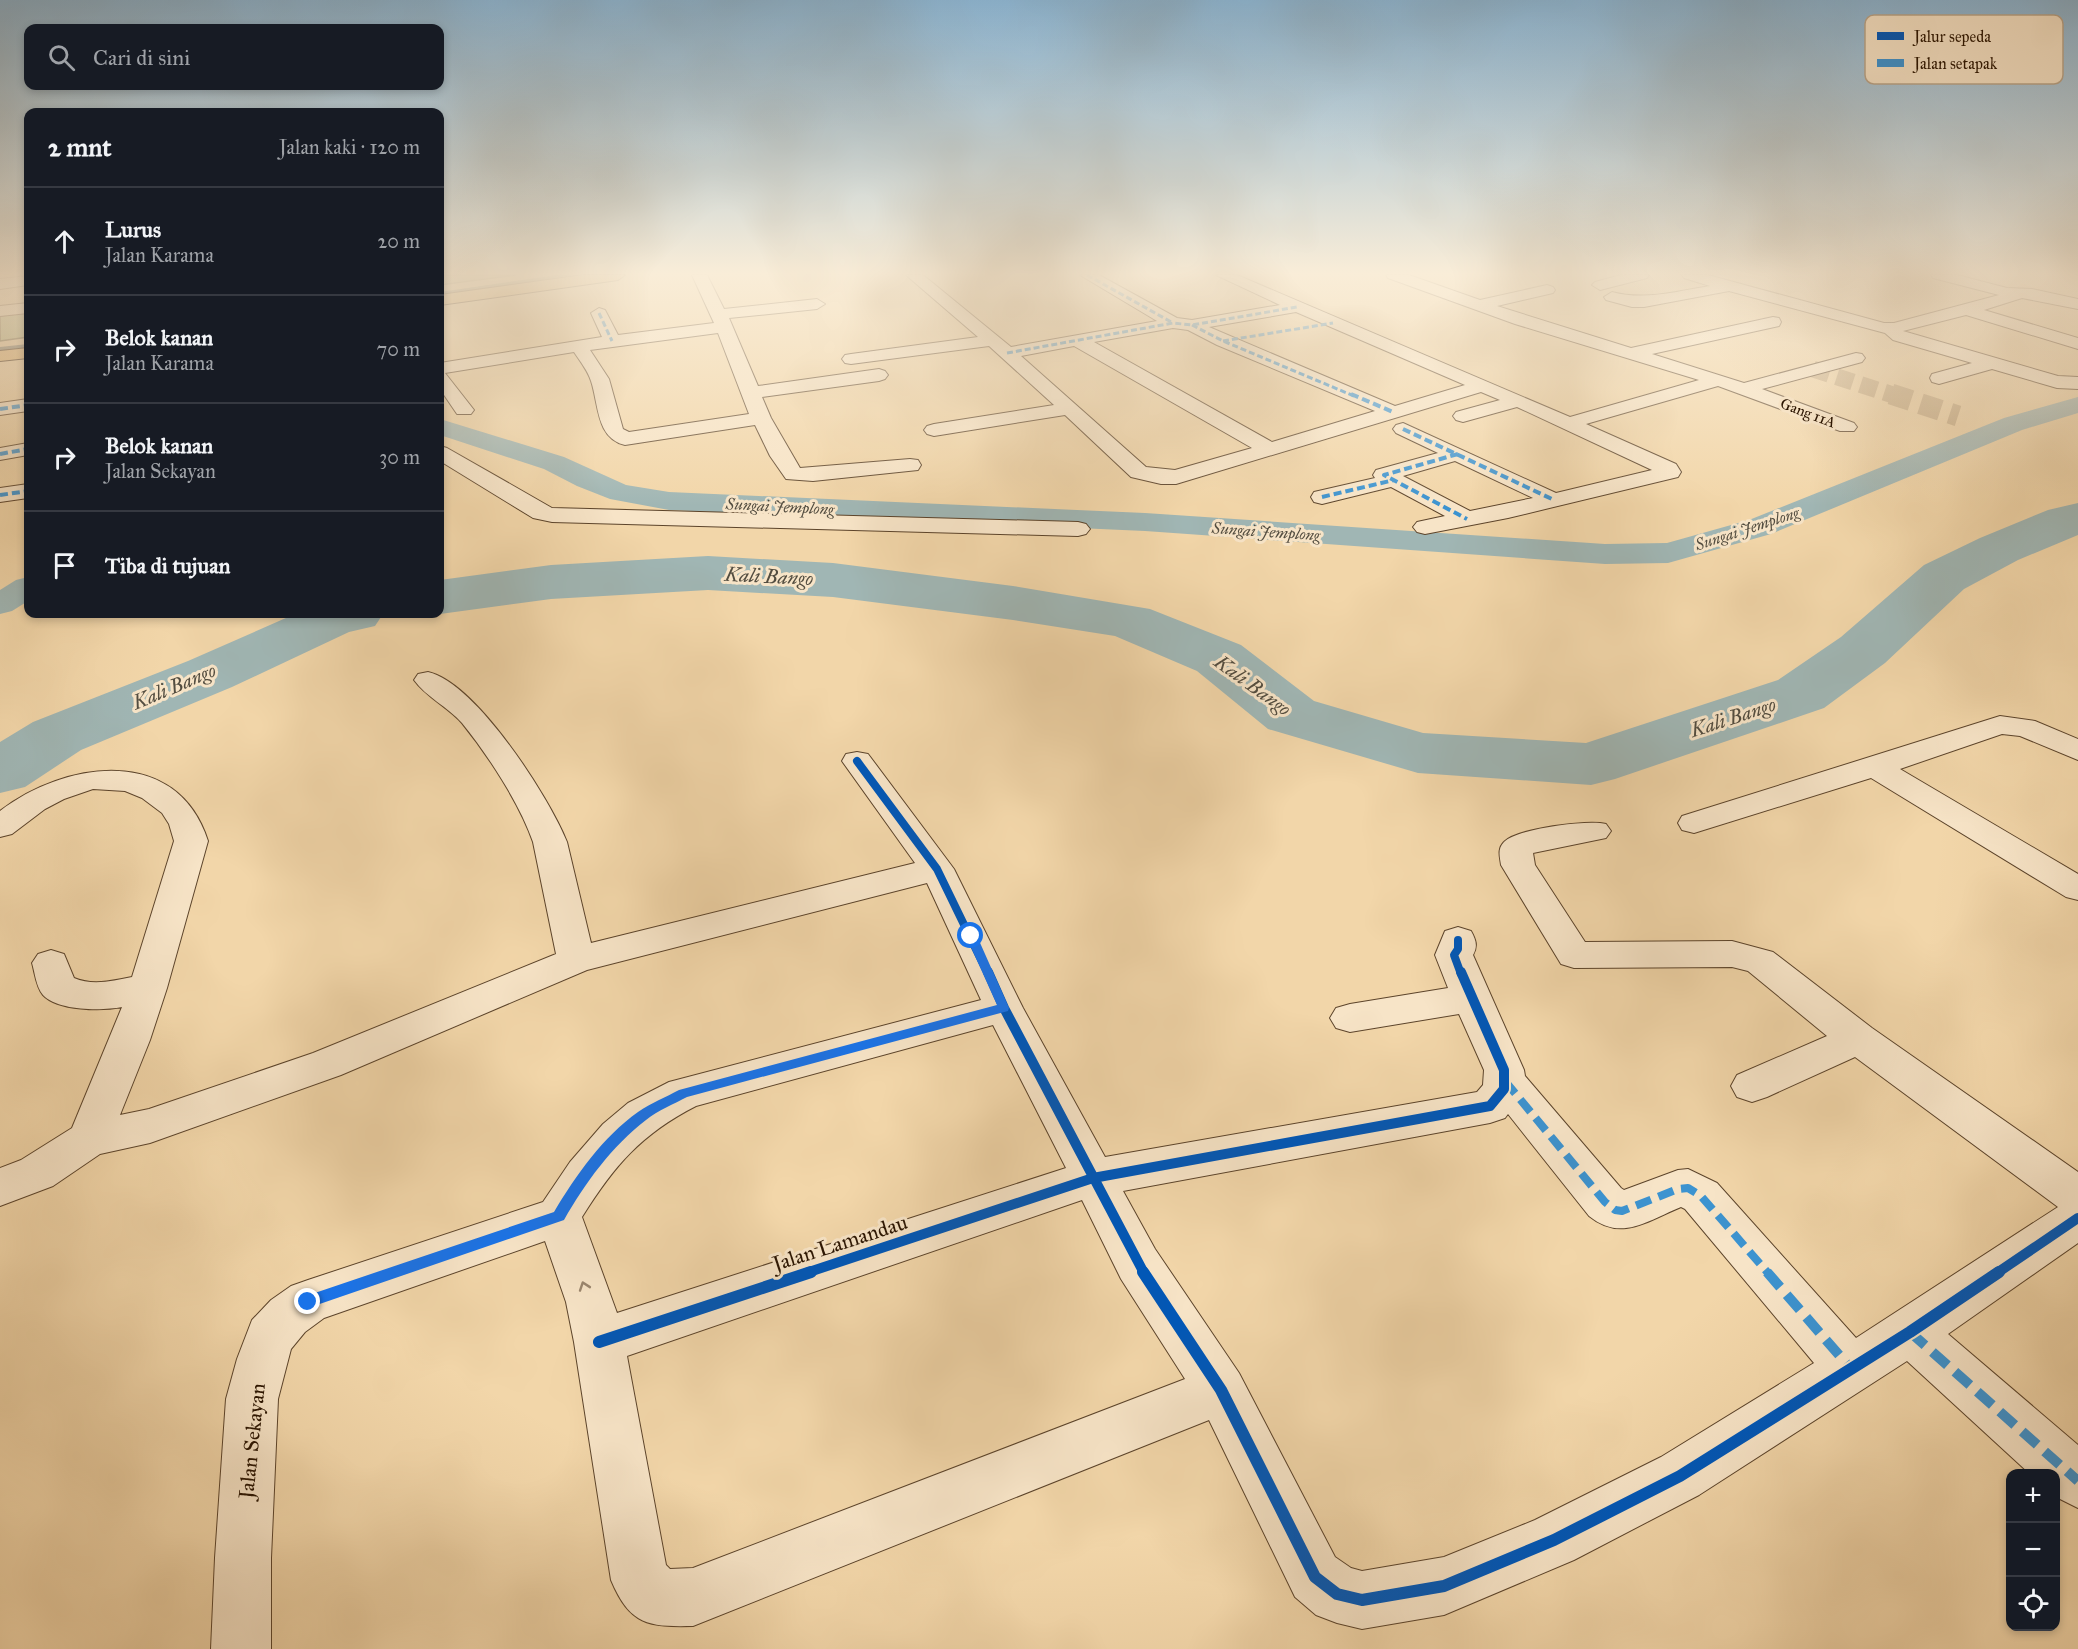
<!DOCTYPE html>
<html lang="id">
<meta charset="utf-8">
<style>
:root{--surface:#171b24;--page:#242831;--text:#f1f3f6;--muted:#9ea1a6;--line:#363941}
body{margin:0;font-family:"IM FELL Great Primer",serif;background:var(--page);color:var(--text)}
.controls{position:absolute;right:18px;bottom:18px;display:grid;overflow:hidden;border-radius:12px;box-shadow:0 3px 9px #0003}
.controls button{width:54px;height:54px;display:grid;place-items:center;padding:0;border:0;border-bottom:2px solid var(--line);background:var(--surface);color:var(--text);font:30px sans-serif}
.stop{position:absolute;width:18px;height:18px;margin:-14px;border:4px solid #1a73e8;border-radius:50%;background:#fff}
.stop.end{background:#1a73e8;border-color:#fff;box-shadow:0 2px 6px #0008}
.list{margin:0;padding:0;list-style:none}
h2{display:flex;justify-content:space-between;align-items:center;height:78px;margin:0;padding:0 24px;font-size:26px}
h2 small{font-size:20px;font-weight:400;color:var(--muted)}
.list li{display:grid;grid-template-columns:39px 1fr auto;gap:18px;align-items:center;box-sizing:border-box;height:108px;padding:0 24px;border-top:2px solid var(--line)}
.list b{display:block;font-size:22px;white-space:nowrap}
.list p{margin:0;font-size:20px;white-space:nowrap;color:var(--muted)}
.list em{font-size:20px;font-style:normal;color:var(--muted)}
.icon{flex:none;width:33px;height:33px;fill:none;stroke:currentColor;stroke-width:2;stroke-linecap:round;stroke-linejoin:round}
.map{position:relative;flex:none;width:2078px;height:1649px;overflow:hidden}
.search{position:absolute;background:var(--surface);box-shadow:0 3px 9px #0003;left:24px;top:24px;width:420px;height:66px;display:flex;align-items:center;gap:15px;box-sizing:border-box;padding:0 21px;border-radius:12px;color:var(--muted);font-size:22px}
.panel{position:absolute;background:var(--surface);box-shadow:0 3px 9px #0003;left:24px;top:108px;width:420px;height:510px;border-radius:12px}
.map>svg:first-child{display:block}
.green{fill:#b8be8a;stroke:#716946;stroke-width:1.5}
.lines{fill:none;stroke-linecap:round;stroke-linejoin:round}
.stream{fill:#71756c;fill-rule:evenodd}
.canal{fill:#a0b6b4;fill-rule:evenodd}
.river{fill:#a0b6b4;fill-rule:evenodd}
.street-tunnel-far1{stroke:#caaf87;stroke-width:17;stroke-dasharray:17 8;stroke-linecap:butt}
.street-tunnel{stroke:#caaf87;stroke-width:21;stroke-dasharray:21 10;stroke-linecap:butt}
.street-casing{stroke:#5c442b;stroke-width:2}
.primary-casing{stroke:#2a1401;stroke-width:2}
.street{fill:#f7e4c7;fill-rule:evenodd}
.primary{fill:#e9bb74;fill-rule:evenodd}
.quiet-far3{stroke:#3c93d0;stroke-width:3;stroke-dasharray:6 3;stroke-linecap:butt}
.quiet-far2{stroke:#3c93d0;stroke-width:4;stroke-dasharray:8 4;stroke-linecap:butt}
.quiet-far1{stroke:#3c93d0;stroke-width:8;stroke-dasharray:16 8;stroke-linecap:butt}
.quiet{stroke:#3c93d0;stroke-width:10;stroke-dasharray:20 10;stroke-linecap:butt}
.cycleway-far2-casing{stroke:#f7e4c7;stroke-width:11}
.cycleway-far1-casing{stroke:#f7e4c7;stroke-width:14}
.cycleway-casing{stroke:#f7e4c7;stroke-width:16}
.cycleway-far2{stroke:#0057b8;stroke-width:8}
.cycleway-far1{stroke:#0057b8;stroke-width:10}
.cycleway{stroke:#0057b8;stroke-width:12}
.oneway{stroke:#9b866e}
.route{fill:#1a73e8}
.labels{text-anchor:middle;stroke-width:6;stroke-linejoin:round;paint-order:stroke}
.far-street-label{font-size:15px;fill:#2a1401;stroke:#f7e4c7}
.far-water-label{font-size:16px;font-style:italic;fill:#534d40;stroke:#f7e4c7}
.water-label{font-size:20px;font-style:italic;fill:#534d40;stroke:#f7e4c7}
.near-street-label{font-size:21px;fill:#2a1401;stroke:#f7e4c7}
.key{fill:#f7e4c7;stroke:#baa68c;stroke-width:1.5}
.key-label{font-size:16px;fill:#2a1401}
</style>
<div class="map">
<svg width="2078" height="1649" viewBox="0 0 2078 1649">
<rect width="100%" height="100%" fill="#f2d6a9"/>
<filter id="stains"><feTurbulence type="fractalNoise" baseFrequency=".00333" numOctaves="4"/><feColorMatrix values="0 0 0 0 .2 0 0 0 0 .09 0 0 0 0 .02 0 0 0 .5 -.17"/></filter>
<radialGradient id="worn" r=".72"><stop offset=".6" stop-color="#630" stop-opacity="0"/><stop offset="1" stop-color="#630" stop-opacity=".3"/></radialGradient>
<!-- green -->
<g class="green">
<path d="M 440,275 L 516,275 L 440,285 Z"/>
<path d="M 28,312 L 28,337 L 0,341 L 0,316 Z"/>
</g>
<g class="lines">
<!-- stream -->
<g class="stream">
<path d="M 557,275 L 573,275 L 440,296 L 440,292 Z"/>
<path d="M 28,344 L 28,348 L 0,351 L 0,347 Z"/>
</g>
<!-- canal -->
<g class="canal">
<path d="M 2078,397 L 2078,413 L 2022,430 L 1771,534 L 1668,563 L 1605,564 L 1145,531 L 669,510 L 610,499 L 577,486 L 544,469 L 440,435 L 440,419 L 564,457 L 626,485 L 669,492 L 1145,513 L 1605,544 L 1667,543 L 1749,520 L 2004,418 Z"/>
<path d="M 28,577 L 28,601 L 12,611 L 0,614 L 0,590 L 16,580 Z"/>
</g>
<!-- river -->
<g class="river">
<path d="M 2078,503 L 2078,535 L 2018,560 L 1964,589 L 1885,663 L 1824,708 L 1615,779 L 1591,785 L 1418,773 L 1268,729 L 1197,671 L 1115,636 L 1013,620 L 833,597 L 708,590 L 551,599 L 440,614 L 438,614 L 440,614 L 440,580 L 551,565 L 708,556 L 833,563 L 1013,586 L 1150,609 L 1241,645 L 1314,701 L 1423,733 L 1586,743 L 1778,680 L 1841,637 L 1924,565 L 1980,538 L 2048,510 Z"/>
<path d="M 295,614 L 383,614 L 375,626 L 349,632 L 232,687 L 81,750 L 25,787 L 0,793 L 0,742 L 33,722 L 188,661 Z"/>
</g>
<!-- street-tunnel-far1 -->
<path class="street-tunnel-far1" d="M 1813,369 L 1896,396"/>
<!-- street-tunnel -->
<path class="street-tunnel" d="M 1891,394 L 1958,416"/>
<!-- street casing -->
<g class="street-casing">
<g id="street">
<path d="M 692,275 L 707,275 L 724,309 L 817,299 L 825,304 L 817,309 L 729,318 L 758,386 L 879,369 L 885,371 L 888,375 L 885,379 L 879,381 L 762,397 L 771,418 L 800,468 L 910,459 L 918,460 L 921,465 L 918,470 L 813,481 L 786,479 L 770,456 L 755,425 L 625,445 C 596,438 599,405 591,381 C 588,371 580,361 574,352 L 445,373 L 474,410 L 471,414 L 457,414 L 440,389 L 440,363 L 602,337 L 591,313 L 599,308 L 605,310 L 618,335 L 714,323 ZM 718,333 L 749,414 L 629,432 L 623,429 L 609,379 L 590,350 Z"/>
<path d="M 906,275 L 923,275 L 1011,347 L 1157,321 L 1080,275 L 1099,275 L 1177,318 L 1192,320 L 1280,305 L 1216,275 L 1237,275 L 1570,417 L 1699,380 L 1515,324 L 1388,278 L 1386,275 L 1409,275 L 1480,300 L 1547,285 L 1553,287 L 1555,290 L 1553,293 L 1497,306 L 1631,348 L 1773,317 L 1779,318 L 1781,322 L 1779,326 L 1652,354 L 1744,383 L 1856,353 L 1862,354 L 1865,358 L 1862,362 L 1762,389 L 1854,423 L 1857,427 L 1854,431 L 1840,431 L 1718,386 L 1586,424 L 1676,464 L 1681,472 L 1678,477 L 1508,518 L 1425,534 L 1417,532 L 1413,527 L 1417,522 L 1445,516 L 1391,487 L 1322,504 L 1314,502 L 1311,497 L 1314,492 L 1375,478 L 1373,475 L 1376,470 L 1438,453 L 1396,433 L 1393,429 L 1396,425 L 1403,423 L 1556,493 L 1652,470 L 1517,407 L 1463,422 L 1456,420 L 1453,416 L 1456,412 L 1500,400 L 1481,392 L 1176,484 L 1161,484 L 1131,477 L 1065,415 L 934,436 L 927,434 L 924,430 L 927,426 L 934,424 L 1054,405 L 989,346 L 851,364 L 845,363 L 842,359 L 845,355 L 851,354 L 978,337 ZM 1296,312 L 1465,385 L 1395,406 L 1209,327 ZM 1173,328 L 1188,330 L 1217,345 L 1375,411 L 1272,442 L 1094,342 ZM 1074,346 L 1252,448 L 1175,470 L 1146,467 L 1021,356 ZM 1455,461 L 1533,498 L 1470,511 L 1403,476 Z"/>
<path d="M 1621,275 L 1649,275 L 1647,278 L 1600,290 L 1592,285 L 1595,282 Z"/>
<path d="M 1682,275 L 1708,275 L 1884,323 L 1894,323 L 1999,295 L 1933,278 L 1931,275 L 1957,275 L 2007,288 L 2032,289 L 2078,299 L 2078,309 L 2022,298 L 1984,310 L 2078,338 L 2078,349 L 1966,315 L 1903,331 L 2058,376 L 2078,377 L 2078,389 L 2057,388 L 1992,369 L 1939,384 L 1932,382 L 1930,378 L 1932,374 L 1972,363 L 1893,340 L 1885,333 L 1729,291 L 1644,307 L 1632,307 L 1606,300 L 1604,297 L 1612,292 C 1645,301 1677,291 1710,286 L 1684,278 Z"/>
<path d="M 28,276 L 28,285 L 0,289 L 0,279 Z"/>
<path d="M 28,303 L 28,313 L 0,316 L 0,306 Z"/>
<path d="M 28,399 L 28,411 L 0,415 L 0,403 Z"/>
<path d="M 28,443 L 28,455 L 0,460 L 0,448 Z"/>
<path d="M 440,446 L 447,448 L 552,508 L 1078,522 L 1086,524 L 1090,529 L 1086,534 L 1078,536 L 552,522 L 533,518 L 440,461 Z"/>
<path d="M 28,484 L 28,498 L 0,502 L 0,488 Z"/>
<path d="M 428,672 C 476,683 549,797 567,842 L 591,943 L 915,863 L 842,761 L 846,754 L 857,752 L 868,754 L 954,869 L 1023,1008 L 1105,1157 L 1477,1092 L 1483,1085 L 1484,1070 L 1459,1014 L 1350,1032 L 1336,1028 L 1330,1018 L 1336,1008 L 1350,1004 L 1448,988 L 1435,955 L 1445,931 L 1458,927 L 1471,931 C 1476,940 1478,946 1473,955 L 1524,1070 L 1525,1076 L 1621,1188 L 1624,1190 L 1678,1170 L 1688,1169 L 1717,1183 L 1856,1338 L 2058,1207 L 1855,1057 L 1767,1097 L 1752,1102 L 1737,1097 L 1731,1086 L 1737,1075 L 1827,1036 L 1748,971 L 1732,967 L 1574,968 L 1561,964 L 1501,865 C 1500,857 1497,849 1504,842 C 1516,829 1588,819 1606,824 L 1611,831 L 1606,838 L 1533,853 L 1535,865 L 1585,942 L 1732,941 L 1773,952 L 1872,1028 L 2078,1172 L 2078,1243 L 1948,1334 L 2078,1445 L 2078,1508 L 2056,1497 L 2056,1474 L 2030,1474 L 1907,1361 L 1699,1495 L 1574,1560 L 1444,1615 L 1362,1629 L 1337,1623 L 1316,1615 L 1295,1597 L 1209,1420 L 693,1626 C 648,1627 630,1625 611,1580 L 574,1342 L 566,1302 L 545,1241 L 324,1318 L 305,1332 L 291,1349 L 278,1399 L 271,1558 L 271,1649 L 211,1649 L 215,1558 L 226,1399 L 237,1359 L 252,1320 L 271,1300 L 291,1286 L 308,1280 L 543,1202 L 570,1162 L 603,1124 L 628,1103 L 669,1082 L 981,1000 L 927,883 L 587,970 L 341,1075 L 150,1143 L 100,1154 L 53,1186 L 0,1206 L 0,1168 L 21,1160 L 72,1128 L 122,1007 C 102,1011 58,1011 43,995 C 36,987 35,973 32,963 L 38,954 L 51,950 L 64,954 L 74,978 C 92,986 113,981 132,977 L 174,841 L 169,824 L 162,813 L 142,798 L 125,791 L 93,789 L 64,799 L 45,809 L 12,834 L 0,837 L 0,811 C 65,761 177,744 208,841 L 167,988 L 150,1040 L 120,1115 L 149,1109 L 313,1053 L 556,954 L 533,842 C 520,804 488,755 462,723 C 448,707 426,697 414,680 L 418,674 ZM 993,1025 L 1066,1168 L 617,1313 L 582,1217 C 614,1166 641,1134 696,1106 ZM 1508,1114 L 1589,1216 C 1621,1242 1647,1221 1681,1207 L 1685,1209 L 1814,1363 L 1661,1457 L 1535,1520 L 1444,1557 L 1362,1571 L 1351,1568 L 1335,1557 L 1239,1373 L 1155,1249 L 1123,1191 L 1490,1123 L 1505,1118 ZM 1082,1200 L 1121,1279 L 1185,1379 L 693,1568 L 670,1569 L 666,1565 L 627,1356 Z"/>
<path d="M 2000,716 L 2035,721 L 2078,739 L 2078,760 L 2020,736 L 2002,734 L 1900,769 L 2078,874 L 2078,900 L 2066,897 L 1871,778 L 1694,833 L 1682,830 L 1678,823 L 1682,816 Z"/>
</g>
</g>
<!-- primary casing -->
<g class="primary-casing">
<g id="primary">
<path d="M 583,275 L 625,275 L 618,280 L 440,305 L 440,295 Z"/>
<path d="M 28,348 L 28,358 L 0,361 L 0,351 Z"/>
</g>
</g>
<!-- street -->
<use href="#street" class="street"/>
<!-- primary -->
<use href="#primary" class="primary"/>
<!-- quiet-far3 -->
<g class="quiet-far3">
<path d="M 1087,275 L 1173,323"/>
<path d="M 599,313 L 612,341"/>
<path d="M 1192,325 L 1223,341 L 1354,396"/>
<path d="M 1223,341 L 1333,323"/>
<path d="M 1007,353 L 1173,323 L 1192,325 L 1297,307"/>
</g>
<!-- quiet-far2 -->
<g class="quiet-far2">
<path d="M 1351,394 L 1393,412"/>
<path d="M 0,409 L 28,405"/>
<path d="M 1403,429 L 1554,500"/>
<path d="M 0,454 L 28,449"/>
<path d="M 1458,454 L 1384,475 L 1467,519"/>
<path d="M 0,495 L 28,491"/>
<path d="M 1322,497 L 1394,480"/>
</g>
<!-- quiet-far1 -->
<path class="quiet-far1" d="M 1505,1081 L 1605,1202 L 1615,1210 L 1622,1211 L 1678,1189 L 1688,1188 L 1701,1196 L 1768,1273"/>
<!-- quiet -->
<g class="quiet">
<path d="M 1767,1272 L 1852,1370"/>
<path d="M 1910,1332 L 2078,1481"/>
</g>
<!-- cycleway-far2 casing -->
<g class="cycleway-far2-casing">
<g id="cycleway-far2">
<path d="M 857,761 L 937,869 L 988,974"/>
<path d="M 1458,940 L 1458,949 L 1454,955 L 1461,974"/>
</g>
</g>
<!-- cycleway-far1 casing -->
<g class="cycleway-far1-casing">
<g id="cycleway-far1">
<path d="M 988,972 L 1004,1008 L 1144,1273"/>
<path d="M 806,1273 L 1093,1178 L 1490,1106 L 1504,1089 L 1504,1070 L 1461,972"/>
<path d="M 1997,1273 L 2078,1218"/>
</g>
</g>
<!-- cycleway casing -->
<g class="cycleway-casing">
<g id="cycleway">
<path d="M 1143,1272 L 1221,1390 L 1315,1577 L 1337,1594 L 1362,1600 L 1444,1586 L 1554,1540 L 1680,1476 L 1910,1332 L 1999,1272"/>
<path d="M 599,1342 L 811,1272"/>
</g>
</g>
<!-- cycleway-far2 -->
<use href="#cycleway-far2" class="cycleway-far2"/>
<!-- cycleway-far1 -->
<use href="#cycleway-far1" class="cycleway-far1"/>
<!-- cycleway -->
<use href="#cycleway" class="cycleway"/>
</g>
<!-- one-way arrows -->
<defs><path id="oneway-chevron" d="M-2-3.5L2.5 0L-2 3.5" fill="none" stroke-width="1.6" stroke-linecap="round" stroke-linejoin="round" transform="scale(1.5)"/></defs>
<use class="oneway" href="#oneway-chevron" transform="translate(584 1286) rotate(-109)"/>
<!-- sky -->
<linearGradient id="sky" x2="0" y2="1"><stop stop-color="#8bb5d3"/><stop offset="0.54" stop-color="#f9edd8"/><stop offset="1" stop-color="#f9edd8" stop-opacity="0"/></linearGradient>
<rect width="2078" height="506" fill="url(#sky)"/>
<!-- route -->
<path class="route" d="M 971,932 L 977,936 L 1009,1008 L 1008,1011 L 687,1097 C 674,1104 658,1110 646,1120 C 612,1146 585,1183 564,1220 L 308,1308 L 303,1307 L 301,1302 L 303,1297 L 554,1212 C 576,1175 603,1137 638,1112 C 651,1103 666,1097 679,1090 L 997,1005 L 966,936 Z"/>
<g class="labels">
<!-- far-street labels -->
<g class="far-street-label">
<text transform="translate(1808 413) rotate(21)" y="5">Gang 11A</text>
</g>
<!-- far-water labels -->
<g class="far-water-label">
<text transform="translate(780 506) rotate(3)" y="6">Sungai Jemplong</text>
<text transform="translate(1747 528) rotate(-18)" y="6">Sungai Jemplong</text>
<text transform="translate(1266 531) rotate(4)" y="6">Sungai Jemplong</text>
</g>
<!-- water labels -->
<g class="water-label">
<text transform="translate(769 576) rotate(3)" y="7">Kali Bango</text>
<text transform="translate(1253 685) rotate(36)" y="7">Kali Bango</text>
<text transform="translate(174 686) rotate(-23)" y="7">Kali Bango</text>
<text transform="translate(1733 717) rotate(-18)" y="7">Kali Bango</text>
</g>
<!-- near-street labels -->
<g class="near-street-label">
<text transform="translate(840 1243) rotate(-18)" y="7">Jalan Lamandau</text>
<text transform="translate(252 1441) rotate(-84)" y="7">Jalan Sekayan</text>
</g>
</g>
<!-- legend -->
<rect x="1865" y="15" width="198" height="69" rx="9" class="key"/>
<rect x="1877" y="32" width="27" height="8" fill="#0057b8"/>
<rect x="1877" y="59" width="27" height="8" fill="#3c93d0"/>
<g class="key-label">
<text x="1914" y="42">Jalur sepeda</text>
<text x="1914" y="69">Jalan setapak</text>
</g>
<rect width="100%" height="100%" filter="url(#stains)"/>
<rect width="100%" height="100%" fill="url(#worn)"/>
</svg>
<div class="controls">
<button>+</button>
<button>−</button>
<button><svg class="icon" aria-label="locate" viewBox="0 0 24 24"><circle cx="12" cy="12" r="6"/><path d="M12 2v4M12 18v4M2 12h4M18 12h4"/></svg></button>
</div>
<div class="stop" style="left:971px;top:936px"></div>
<div class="stop end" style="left:308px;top:1302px"></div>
<div class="search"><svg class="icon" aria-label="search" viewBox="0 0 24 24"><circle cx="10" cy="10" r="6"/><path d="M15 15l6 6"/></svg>Cari di sini</div>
<section class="panel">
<h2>2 mnt<small>Jalan kaki · 120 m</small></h2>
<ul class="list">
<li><svg class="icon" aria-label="ahead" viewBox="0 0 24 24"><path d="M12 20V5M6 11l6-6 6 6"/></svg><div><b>Lurus</b><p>Jalan Karama</p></div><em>20 m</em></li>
<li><svg class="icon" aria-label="right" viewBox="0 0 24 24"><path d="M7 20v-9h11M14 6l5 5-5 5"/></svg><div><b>Belok kanan</b><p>Jalan Karama</p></div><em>70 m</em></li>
<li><svg class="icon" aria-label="right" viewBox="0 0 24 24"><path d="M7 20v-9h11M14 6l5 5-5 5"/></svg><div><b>Belok kanan</b><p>Jalan Sekayan</p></div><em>30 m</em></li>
<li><svg class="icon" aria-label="arrive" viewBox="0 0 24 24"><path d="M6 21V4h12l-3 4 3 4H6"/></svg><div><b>Tiba di tujuan</b></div></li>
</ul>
</section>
</div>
